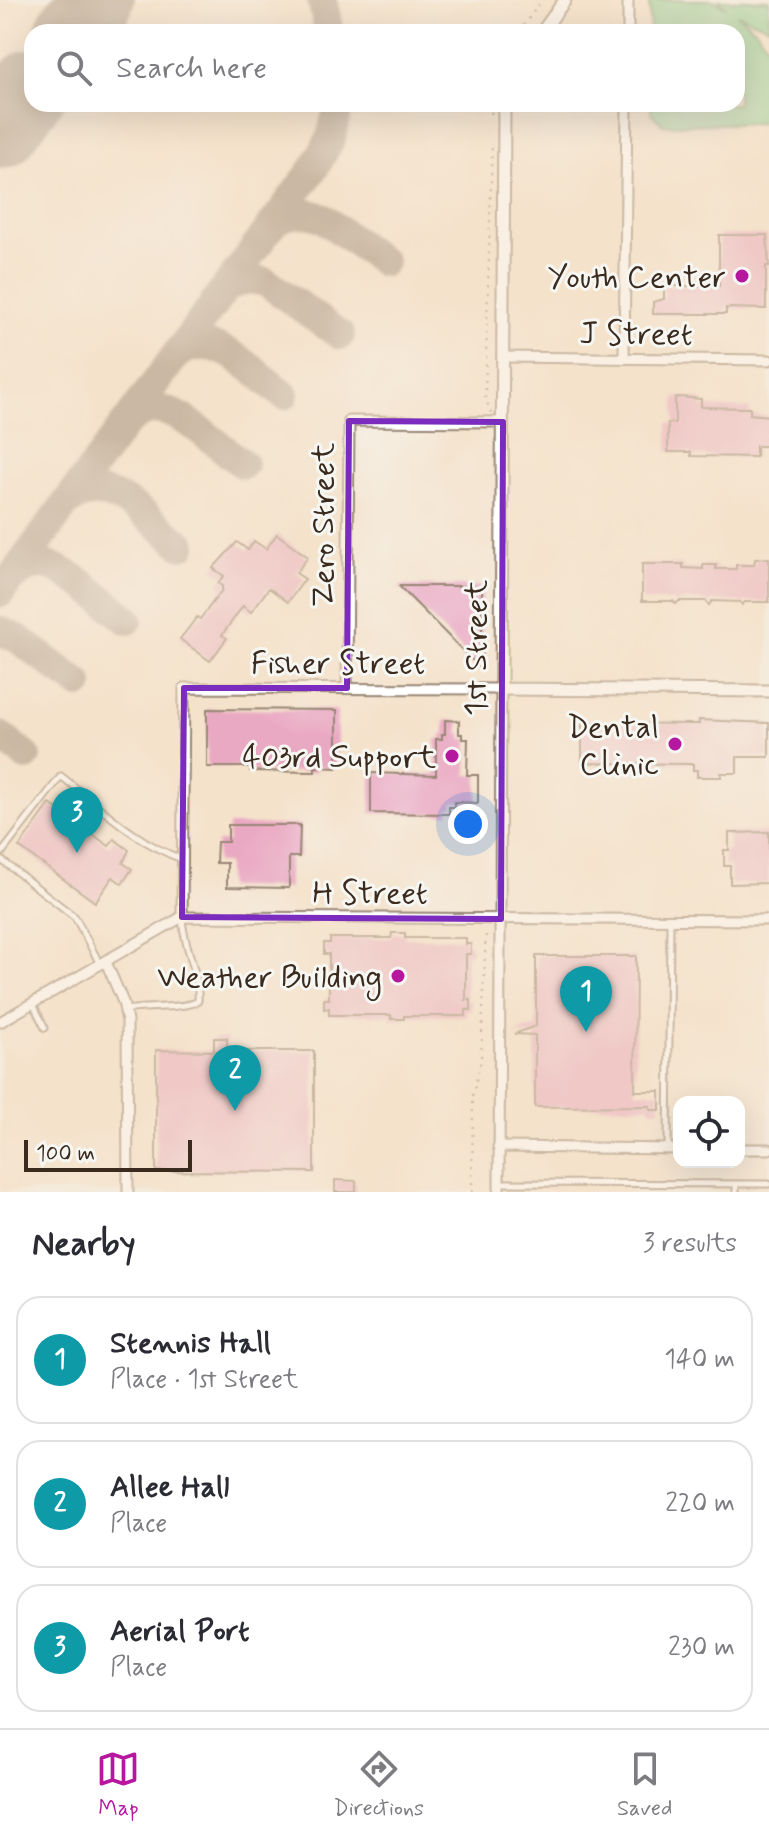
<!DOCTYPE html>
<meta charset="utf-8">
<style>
:root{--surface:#fff;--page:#f2f2f3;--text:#2b2b33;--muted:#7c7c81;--line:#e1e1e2;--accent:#b5179e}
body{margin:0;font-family:Mynerve,sans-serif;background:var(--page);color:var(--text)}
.controls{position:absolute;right:24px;bottom:24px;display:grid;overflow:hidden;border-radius:16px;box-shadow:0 8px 32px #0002}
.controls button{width:72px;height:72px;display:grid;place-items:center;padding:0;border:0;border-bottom:2px solid var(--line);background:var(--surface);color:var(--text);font:40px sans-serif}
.scale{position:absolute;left:24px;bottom:20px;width:168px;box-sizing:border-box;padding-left:8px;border:4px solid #3b2a1e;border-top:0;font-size:22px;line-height:28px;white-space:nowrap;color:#3b2a1e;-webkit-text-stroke:6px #f6f6f2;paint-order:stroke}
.you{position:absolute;left:468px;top:824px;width:28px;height:28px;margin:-20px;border:6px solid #fff;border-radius:50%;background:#1a73e8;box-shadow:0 0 0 12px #1a73e833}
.badge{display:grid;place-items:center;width:52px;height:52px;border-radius:50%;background:var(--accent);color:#fff;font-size:26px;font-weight:700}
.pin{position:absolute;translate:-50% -66px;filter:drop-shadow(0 2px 4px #0008)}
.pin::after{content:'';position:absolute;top:42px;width:28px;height:24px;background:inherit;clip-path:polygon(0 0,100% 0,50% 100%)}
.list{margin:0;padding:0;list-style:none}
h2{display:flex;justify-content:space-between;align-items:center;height:104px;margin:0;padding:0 32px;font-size:34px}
h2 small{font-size:26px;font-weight:400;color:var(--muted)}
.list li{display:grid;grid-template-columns:52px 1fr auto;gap:24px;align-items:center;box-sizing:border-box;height:128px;margin:0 16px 16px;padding:0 16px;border:2px solid var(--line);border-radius:24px}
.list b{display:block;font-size:30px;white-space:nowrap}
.list p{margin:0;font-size:26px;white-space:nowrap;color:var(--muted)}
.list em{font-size:26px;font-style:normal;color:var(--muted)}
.icon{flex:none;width:44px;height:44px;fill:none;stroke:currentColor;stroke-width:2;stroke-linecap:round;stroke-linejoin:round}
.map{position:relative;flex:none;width:769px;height:1192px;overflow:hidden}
.search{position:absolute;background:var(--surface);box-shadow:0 8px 32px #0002;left:24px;right:24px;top:24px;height:88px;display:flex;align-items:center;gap:20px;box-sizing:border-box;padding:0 28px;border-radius:24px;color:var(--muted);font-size:30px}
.sheet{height:536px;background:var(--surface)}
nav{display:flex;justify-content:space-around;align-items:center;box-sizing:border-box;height:112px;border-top:2px solid var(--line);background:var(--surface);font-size:22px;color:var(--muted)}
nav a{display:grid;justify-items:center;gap:4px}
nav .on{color:var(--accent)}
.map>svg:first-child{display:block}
.green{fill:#7ecb8a;stroke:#5c7a54;stroke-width:2}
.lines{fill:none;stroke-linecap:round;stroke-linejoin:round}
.taxiway{stroke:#988674;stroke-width:30}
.runway{stroke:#988674;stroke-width:76}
.building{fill:#eaa9c2}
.service-casing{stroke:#988674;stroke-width:9}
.minor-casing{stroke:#988674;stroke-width:13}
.tertiary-casing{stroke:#988674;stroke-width:15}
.path{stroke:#988674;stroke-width:2;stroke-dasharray:2 6;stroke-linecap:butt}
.service{stroke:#fff;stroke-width:5}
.minor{stroke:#fff;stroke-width:9}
.tertiary{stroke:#fff;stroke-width:11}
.marked{fill:none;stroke:#7b2cbf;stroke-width:6;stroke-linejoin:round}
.poi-dot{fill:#b5179e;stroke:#f6f6f2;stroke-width:3}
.labels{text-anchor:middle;stroke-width:6;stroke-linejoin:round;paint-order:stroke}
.poi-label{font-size:32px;fill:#3b2a1e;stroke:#f6f6f2;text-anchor:end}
.street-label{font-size:32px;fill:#3b2a1e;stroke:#f6f6f2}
</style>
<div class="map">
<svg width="769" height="1192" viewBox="0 0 769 1192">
<rect width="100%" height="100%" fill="#f6f6f2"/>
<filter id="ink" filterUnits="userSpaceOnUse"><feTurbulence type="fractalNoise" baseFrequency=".0125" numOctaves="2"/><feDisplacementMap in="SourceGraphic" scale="16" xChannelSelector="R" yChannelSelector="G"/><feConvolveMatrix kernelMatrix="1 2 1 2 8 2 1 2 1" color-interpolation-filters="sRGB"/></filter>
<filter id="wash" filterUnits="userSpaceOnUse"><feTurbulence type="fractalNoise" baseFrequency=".006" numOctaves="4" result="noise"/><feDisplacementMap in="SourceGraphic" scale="32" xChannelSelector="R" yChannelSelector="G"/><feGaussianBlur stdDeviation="1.8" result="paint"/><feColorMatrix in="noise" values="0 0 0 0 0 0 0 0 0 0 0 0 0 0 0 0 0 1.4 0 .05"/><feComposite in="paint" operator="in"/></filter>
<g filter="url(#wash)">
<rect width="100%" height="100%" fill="#f4e2cb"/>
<!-- green -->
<path class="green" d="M 649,0 L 713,0 L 726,7 L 719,0 L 769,0 L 769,27 L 737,14 L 755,29 L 769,47 L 769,123 L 663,125 L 651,113 L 651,104 L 737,104 L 737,32 L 650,32 Z"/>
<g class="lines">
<!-- taxiway -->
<g class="taxiway">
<path d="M 322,0 L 329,32"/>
<path d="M 276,220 C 293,212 306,211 323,218 L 383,262"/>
<path d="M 226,287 L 248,279 L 266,282 L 340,335"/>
<path d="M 176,355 C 215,326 254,372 284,395"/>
<path d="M 126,423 C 136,415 146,408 160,410 C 185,413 222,449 243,464"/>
<path d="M 66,504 C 107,471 149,520 182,545"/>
<path d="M 12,577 C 22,571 30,565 42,565 C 67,566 107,604 128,620"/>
<path d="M 0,593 L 315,167 L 331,138 L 339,104"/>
<path d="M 0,631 L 17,638 L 79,684"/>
<path d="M 0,736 L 26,756"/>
</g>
<!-- runway -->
<g class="runway">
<path d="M 73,32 L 96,0"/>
<path d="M 0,131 L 32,87"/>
</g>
</g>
<g id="blocks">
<!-- building -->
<g class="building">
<path d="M 719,235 L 767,235 L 769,266 L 766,266 L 766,309 L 726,308 L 726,314 L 653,314 L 653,302 L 664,299 L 664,286 L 719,286 Z"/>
<path d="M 679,397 L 701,399 L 701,407 L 750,408 L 750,414 L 769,416 L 769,446 L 756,446 L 756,457 L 691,456 L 691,452 L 668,452 L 668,423 L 675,423 L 675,398 Z"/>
<path d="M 277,534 L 308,557 L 296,573 L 305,579 L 288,602 L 269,588 L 251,612 L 243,606 L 222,635 L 227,638 L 210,661 L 180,639 L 197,617 L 200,619 L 222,590 L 222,586 L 218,583 L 224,576 L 213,568 L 237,542 L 248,550 L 254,541 L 266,549 Z"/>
<path d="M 769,558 L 769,602 L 745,602 L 742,605 L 740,602 L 712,601 L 709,605 L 706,601 L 679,601 L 676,604 L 673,601 L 642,601 L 642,564 L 683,564 L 683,568 L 703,569 L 703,565 L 716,565 L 716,569 L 736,569 L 736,565 L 754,565 L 755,559 Z"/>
<path d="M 399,586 L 479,586 L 482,589 L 482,670 Z"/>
<path d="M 207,709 L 337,710 L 337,768 L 315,767 L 315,772 L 250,771 L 251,767 L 207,767 Z"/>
<path d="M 445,720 L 459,721 L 459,734 L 462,734 L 462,739 L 468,739 L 467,775 L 478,775 L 478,803 L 454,802 L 454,807 L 449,807 L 449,814 L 371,813 L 371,773 L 436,775 L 436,739 L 442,739 L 442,734 L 445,734 Z"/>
<path d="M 699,720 L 769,723 L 769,757 L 737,757 L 737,773 L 721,773 L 721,777 L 697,777 L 697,770 L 693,770 L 693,764 L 582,763 L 582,724 L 584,723 L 699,724 Z"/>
<path d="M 50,804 L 109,846 L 114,839 L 129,850 L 123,863 L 132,869 L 122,884 L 113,877 L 95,902 L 19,847 Z"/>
<path d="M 228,825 L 300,825 L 299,857 L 289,857 L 289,888 L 227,887 L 227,863 L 216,863 L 217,842 L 228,842 Z"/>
<path d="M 769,832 L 769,883 L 730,884 L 730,866 L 724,866 L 724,850 L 729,850 L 729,833 Z"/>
<path d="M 392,933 L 405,933 L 405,938 L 466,938 L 466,944 L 471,944 L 471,954 L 466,954 L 466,1000 L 471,1000 L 471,1010 L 466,1010 L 466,1016 L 404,1016 L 404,1019 L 391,1019 L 391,1015 L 329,1015 L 329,1008 L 324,1009 L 324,999 L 329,999 L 329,954 L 324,954 L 324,943 L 330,943 L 330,938 L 391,938 Z"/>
<path d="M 536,956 L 636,956 L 635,1091 L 660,1091 L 660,1110 L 650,1110 L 650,1106 L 535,1107 L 535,1035 L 514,1034 L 536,1026 Z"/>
<path d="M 214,1038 L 227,1038 L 227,1051 L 314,1051 L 314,1172 L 156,1171 L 156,1050 L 214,1051 Z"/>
<path d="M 335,1180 L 356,1181 L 356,1192 L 335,1192 Z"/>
</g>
</g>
</g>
<g filter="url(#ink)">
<use href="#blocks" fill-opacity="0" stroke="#988674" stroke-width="2"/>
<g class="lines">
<!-- service casing -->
<g class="service-casing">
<g id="service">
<path d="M 0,855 L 61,776 C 99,806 137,844 182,859"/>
<path d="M 0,859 L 75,917 L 100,964"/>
<path d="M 33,1004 L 45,1028"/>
<path d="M 126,1010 C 145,1006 186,1009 198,1001 C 200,973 183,946 182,917"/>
<path d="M 668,1149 L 670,921"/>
<path d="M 499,1183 L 769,1184"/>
<path d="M 736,1192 L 736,1184"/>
</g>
</g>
<!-- minor casing -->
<g class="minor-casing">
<g id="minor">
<path d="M 628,32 L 628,0"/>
<path d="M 503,357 L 769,360"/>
<path d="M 624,358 L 627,104"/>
<path d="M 347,688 L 349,421 L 503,422"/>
<path d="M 182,917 L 184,688 L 501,689 L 499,1192"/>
<path d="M 106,962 L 123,1002 L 127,1021 L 128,1192"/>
<path d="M 0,1022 L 182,917 L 769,920"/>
<path d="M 498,1147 L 679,1149"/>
<path d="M 739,1149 L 769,1149"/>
</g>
</g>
<!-- tertiary casing -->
<g class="tertiary-casing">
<g id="tertiary">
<path d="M 542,32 L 565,0"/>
<path d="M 504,104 L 501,689 L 769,691"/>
</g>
</g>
<!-- path -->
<g class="path">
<path d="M 519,32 L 542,0"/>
<path d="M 490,104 L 492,118"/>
<path d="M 491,413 L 485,397 L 492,144"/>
<path d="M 472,1192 L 473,1095 L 481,1060 L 486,930"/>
</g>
<!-- service -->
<use href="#service" class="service"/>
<!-- minor -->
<use href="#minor" class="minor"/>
<!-- tertiary -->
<use href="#tertiary" class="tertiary"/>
</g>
</g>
<!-- marked area -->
<path d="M0 0H769V1192H0ZM 349,421 L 503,422 L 501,919 L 182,917 L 184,688 L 347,688 Z" fill="#f4e2cb" fill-opacity=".55" fill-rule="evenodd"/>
<path class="marked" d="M 349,421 L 503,422 L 501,919 L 182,917 L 184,688 L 347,688 Z"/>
<!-- markers -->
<g class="poi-dot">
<circle cx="742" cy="276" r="8"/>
<circle cx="675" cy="744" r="8"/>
<circle cx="452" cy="756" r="8"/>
<circle cx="398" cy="976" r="8"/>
</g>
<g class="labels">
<!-- poi labels -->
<g class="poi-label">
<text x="726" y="287">Youth Center</text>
<text x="659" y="737">Dental<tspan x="659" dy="37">Clinic</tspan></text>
<text x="436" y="767">403rd Support</text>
<text x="382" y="987">Weather Building</text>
</g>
<!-- street labels -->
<g class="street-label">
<text transform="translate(636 333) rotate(1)" y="11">J Street</text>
<text transform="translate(322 525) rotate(-90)" y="11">Zero Street</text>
<text transform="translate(475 648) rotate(-90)" y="11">1st Street</text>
<text x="338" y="673">Fisher Street</text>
<text x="370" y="903">H Street</text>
</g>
</g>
</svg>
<div class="controls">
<button><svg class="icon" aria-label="locate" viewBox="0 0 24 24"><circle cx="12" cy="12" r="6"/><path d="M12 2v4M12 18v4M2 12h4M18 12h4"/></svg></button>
</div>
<div class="scale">100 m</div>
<div class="you"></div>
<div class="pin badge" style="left:586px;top:1032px;background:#0f9aa8">1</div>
<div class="pin badge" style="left:235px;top:1111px;background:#0f9aa8">2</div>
<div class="pin badge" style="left:77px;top:853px;background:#0f9aa8">3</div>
<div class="search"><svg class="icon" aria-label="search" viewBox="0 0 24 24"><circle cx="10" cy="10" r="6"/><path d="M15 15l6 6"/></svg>Search here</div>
</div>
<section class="sheet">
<h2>Nearby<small>3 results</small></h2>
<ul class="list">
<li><span class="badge" style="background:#0f9aa8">1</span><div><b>Stennis Hall</b><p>Place · 1st Street</p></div><em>140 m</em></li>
<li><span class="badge" style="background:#0f9aa8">2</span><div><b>Allee Hall</b><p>Place</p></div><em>220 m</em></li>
<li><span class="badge" style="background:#0f9aa8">3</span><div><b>Aerial Port</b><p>Place</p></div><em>230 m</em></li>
</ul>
</section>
<nav>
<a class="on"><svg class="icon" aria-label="map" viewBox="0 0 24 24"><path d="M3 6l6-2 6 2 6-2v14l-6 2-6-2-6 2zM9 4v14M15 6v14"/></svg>Map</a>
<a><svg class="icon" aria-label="directions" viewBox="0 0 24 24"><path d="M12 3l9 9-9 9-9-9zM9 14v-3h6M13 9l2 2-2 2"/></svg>Directions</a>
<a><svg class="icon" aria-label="saved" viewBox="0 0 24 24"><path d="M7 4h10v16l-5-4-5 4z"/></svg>Saved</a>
</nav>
